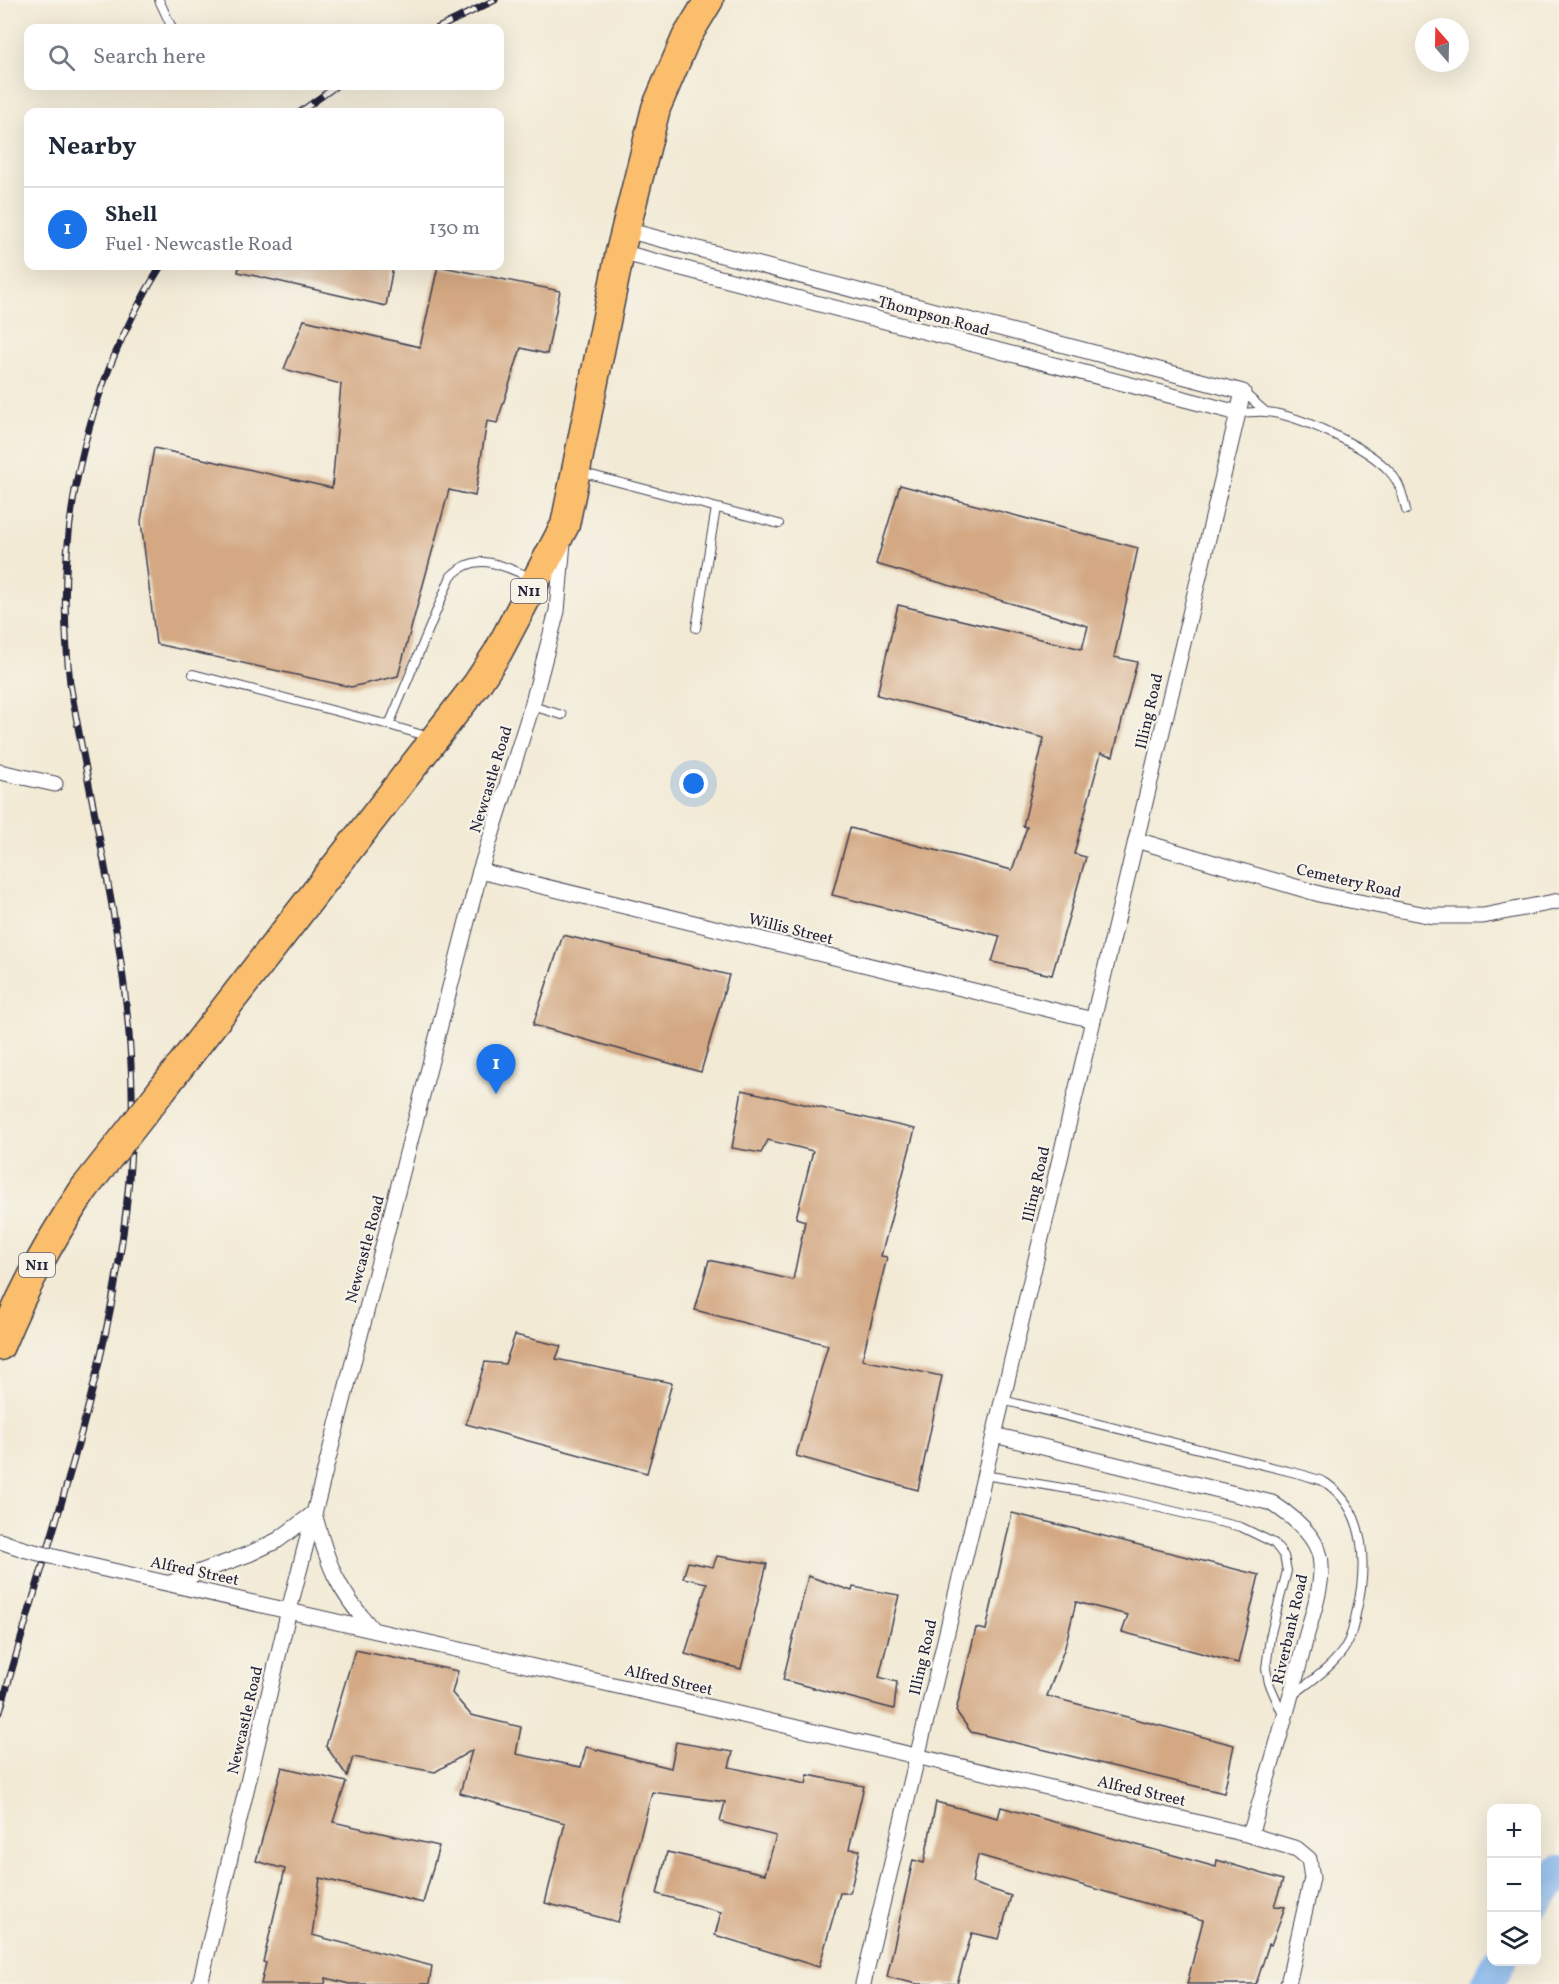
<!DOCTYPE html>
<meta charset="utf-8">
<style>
:root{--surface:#fff;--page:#f6f6f7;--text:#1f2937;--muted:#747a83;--line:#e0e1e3;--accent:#1a73e8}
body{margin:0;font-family:Vollkorn,serif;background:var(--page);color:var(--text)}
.controls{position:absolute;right:18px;bottom:18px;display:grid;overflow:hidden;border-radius:12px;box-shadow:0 6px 24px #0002}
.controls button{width:54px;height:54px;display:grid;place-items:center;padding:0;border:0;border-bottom:2px solid var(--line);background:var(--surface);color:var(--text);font:30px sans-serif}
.compass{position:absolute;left:1415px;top:18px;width:54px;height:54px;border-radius:50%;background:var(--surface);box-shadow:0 6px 24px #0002;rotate:340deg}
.you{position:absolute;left:694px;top:784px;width:21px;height:21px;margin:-15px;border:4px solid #fff;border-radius:50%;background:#1a73e8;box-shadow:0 0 0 9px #1a73e833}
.badge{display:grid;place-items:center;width:39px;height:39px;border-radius:50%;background:var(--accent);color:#fff;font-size:20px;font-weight:700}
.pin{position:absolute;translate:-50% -50px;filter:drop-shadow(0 2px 3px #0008)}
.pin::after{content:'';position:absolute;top:32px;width:21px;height:18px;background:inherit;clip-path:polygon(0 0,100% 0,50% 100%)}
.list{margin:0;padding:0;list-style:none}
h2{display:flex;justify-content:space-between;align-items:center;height:78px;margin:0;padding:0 24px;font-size:26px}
h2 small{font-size:20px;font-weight:400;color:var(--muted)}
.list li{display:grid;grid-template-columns:39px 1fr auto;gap:18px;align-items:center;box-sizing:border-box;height:84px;padding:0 24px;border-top:2px solid var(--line)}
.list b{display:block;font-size:22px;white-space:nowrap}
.list p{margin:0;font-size:20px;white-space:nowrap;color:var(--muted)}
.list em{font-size:20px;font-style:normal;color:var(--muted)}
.icon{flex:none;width:33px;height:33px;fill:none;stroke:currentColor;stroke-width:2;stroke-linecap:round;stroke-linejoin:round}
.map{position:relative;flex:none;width:1559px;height:1984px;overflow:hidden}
.search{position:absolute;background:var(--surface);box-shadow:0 6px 24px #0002;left:24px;top:24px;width:480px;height:66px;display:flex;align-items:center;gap:15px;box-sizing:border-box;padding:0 21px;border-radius:12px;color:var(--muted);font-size:22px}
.panel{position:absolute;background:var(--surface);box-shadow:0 6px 24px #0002;left:24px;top:108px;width:480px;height:162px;border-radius:12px}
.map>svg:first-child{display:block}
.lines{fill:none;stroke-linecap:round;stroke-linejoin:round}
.river{stroke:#80b5ee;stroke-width:34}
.building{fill:#d3a883}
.lane-casing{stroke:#414052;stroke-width:10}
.street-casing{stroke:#414052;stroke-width:17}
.highway-casing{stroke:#414052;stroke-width:31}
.lane{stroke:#fff;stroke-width:8}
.street{stroke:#fff;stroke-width:15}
.highway{stroke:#fabe6d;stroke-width:28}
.rail-casing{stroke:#22223b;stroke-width:7}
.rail{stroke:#f7f3e8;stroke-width:4.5;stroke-dasharray:14;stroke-linecap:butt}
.street-bridge-casing{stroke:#414052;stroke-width:17;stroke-linecap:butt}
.highway-bridge-casing{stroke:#414052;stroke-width:31;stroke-linecap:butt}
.street-bridge{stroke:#fff;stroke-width:15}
.highway-bridge{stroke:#fabe6d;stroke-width:28}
.labels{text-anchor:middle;stroke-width:4.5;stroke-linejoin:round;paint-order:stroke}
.shield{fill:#f7f3e8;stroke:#62616f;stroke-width:1.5}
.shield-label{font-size:15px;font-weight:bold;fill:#22223b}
.street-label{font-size:16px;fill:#22223b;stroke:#f7f3e8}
</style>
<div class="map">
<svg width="1559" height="1984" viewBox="0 0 1559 1984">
<rect width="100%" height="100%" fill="#f7f3e8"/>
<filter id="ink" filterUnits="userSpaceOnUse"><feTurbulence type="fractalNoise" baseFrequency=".0167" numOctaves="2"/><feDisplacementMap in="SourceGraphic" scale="12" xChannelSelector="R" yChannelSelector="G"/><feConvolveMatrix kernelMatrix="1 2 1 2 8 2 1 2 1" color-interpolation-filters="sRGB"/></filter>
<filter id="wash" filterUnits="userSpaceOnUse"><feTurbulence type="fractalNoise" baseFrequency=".008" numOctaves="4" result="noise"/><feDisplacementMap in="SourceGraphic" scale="24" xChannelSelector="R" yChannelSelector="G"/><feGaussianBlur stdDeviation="1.35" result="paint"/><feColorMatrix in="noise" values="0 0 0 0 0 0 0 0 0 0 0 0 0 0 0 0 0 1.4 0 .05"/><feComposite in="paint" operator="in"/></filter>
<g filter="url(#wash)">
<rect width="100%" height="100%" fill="#f2ead5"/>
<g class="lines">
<!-- river -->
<g class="river">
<path d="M 1536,1901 L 1559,1872"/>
<path d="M 1487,1984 L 1499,1962"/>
</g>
</g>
<g id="blocks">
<!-- building -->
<g class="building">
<path d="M 239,266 L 393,266 L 386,306 L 238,272 Z"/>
<path d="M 438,266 L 560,291 L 547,354 L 521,348 L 497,423 L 487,421 L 475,496 L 449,490 L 398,676 L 351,687 L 156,644 L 141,521 L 154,448 L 332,488 L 341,384 L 284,369 L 304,320 L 420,347 Z"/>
<path d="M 900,485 L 1138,548 L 1114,657 L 1137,662 L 1113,756 L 1101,753 L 1074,854 L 1086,857 L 1052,975 L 992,962 L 1000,936 L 832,895 L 850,828 L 1012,870 L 1027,827 L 1023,826 L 1044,738 L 877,695 L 898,605 L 1082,649 L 1088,626 L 876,564 Z"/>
<path d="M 563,935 L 729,975 L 701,1072 L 533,1025 Z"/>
<path d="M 742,1090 L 915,1129 L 881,1256 L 887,1257 L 862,1360 L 942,1376 L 918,1490 L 796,1456 L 828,1345 L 695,1310 L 709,1260 L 793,1280 L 805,1221 L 796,1218 L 813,1151 L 768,1140 L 761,1153 L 732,1148 Z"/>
<path d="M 515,1335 L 561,1346 L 556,1359 L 672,1383 L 647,1473 L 466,1424 L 485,1362 L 505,1364 Z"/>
<path d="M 1012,1513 L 1259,1575 L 1238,1663 L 1122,1632 L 1128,1615 L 1076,1602 L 1065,1647 L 1047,1696 L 1234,1745 L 1224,1793 L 971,1732 L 956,1711 L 976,1628 L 986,1630 Z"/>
<path d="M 717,1556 L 767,1564 L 741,1669 L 685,1654 L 707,1583 L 683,1578 L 688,1562 L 713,1567 Z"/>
<path d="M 808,1576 L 852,1591 L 853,1587 L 899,1595 L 879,1677 L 897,1682 L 894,1709 L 783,1680 Z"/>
<path d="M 355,1650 L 458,1671 L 452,1693 L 471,1715 L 521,1727 L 516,1754 L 581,1767 L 586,1747 L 671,1768 L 676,1742 L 733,1752 L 729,1767 L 806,1784 L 808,1775 L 864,1786 L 849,1849 L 860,1850 L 850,1893 L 840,1893 L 819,1967 L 715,1935 L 721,1912 L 657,1894 L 667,1852 L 765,1874 L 776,1836 L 720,1822 L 725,1802 L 652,1792 L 618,1922 L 545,1903 L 565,1823 L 460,1793 L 472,1750 L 435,1772 L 353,1757 L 347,1776 L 326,1746 Z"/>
<path d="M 282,1767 L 346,1782 L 333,1822 L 439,1846 L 423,1903 L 320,1878 L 312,1935 L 432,1966 L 429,1984 L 349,1984 L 326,1978 L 325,1984 L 261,1984 L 266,1963 L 263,1962 L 285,1869 L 256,1861 Z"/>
<path d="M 936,1802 L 998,1818 L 1001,1807 L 1216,1867 L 1217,1860 L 1283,1880 L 1274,1906 L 1285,1907 L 1271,1945 L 1269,1944 L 1256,1984 L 1187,1984 L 1203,1920 L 978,1855 L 972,1883 L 1011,1896 L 999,1939 L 972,1933 L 957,1984 L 917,1984 L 887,1977 L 913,1860 L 924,1863 Z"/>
</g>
</g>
</g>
<g filter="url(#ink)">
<use href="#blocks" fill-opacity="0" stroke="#414052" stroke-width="1.5"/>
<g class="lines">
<!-- lane casing -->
<g class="lane-casing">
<g id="lane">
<path d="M 159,0 L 172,28"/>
<path d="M 1243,392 L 1266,412"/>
<path d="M 1238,413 C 1247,413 1257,411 1266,412 C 1299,415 1368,447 1390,472 C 1400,483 1403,496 1406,510"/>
<path d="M 580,472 L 779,524"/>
<path d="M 696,628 L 716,508"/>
<path d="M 193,674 L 389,725"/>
<path d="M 532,706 L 562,715"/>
<path d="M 429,737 L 389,725 L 451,576 C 478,550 501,566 531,577"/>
<path d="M 1002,1400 L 1304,1475 C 1311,1478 1320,1479 1326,1483 C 1367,1511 1367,1567 1357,1609 C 1354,1623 1352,1637 1344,1649 C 1331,1668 1311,1681 1293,1695"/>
<path d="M 984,1475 L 1105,1495 L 1241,1527 L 1274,1543 L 1284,1556 L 1287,1571 L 1270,1637 L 1266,1669 L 1269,1683 L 1283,1715"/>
</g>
</g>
<!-- street casing -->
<g class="street-casing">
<g id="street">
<path d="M 626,230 L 1243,392 L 863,1984"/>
<path d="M 620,252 L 1238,413"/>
<path d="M 0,772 L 55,784"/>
<path d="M 1136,840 L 1323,895 L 1432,916 L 1483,916 L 1559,901"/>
<path d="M 480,871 L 1093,1020"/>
<path d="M 994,1435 L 1272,1503 C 1292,1516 1321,1538 1321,1565 C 1322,1590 1311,1618 1305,1641 C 1289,1706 1270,1770 1250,1835"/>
<path d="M 0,1541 L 23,1549"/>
<path d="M 78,1563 L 666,1697 L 1250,1835 L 1297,1849 L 1309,1859 L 1312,1878 L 1288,1984"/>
<path d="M 170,1583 L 249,1554 L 278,1540 L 314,1513 C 328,1565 336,1588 372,1629"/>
<path d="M 200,1984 L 289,1610 L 480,871 L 532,706 L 557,611 L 563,542"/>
</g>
</g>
<!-- highway casing -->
<g class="highway-casing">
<g id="highway">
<path d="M 161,1091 L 477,684 L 498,652 L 565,525 L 620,252 L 656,108 L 686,38 L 709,0"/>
<path d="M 0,1346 C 23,1290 50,1239 84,1189"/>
</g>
</g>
<!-- lane -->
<use href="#lane" class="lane"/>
<!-- street -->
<use href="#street" class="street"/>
<!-- highway -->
<use href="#highway" class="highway"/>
<!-- rail casing -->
<g class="rail-casing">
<g id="rail">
<path d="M 438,28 L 495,0"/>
<path d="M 300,112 L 336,86"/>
<path d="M 0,1712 C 56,1508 136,1305 132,1090 C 129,953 93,818 70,683 C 53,536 82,392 161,266"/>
</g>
</g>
<!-- rail -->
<use href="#rail" class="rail"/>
<!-- street-bridge casing -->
<g class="street-bridge-casing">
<path id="street-bridge" d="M 23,1549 L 78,1563"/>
</g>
<!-- highway-bridge casing -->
<g class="highway-bridge-casing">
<path id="highway-bridge" d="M 84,1189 L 161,1091"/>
</g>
<!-- street-bridge -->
<use href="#street-bridge" class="street-bridge"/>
<!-- highway-bridge -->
<use href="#highway-bridge" class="highway-bridge"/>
</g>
</g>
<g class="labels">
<!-- shield labels -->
<g class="shield">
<rect x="511" y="579" width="36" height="24" rx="4.5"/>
<rect x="19" y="1253" width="36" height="24" rx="4.5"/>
</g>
<g class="shield-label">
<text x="529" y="596">N11</text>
<text x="37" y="1270">N11</text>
</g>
<!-- street labels -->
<g class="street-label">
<text transform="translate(934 315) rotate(15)" y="6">Thompson Road</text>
<text transform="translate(1148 711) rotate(-77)" y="6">Illing Road</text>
<text transform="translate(490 779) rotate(-73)" y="6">Newcastle Road</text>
<text transform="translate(1349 880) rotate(13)" y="6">Cemetery Road</text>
<text transform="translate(791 928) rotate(14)" y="6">Willis Street</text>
<text transform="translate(1035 1184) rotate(-77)" y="6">Illing Road</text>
<text transform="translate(364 1249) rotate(-75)" y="6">Newcastle Road</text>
<text transform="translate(195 1570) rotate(12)" y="6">Alfred Street</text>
<text transform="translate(1289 1629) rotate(-77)" y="6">Riverbank Road</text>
<text transform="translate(922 1657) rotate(-77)" y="6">Illing Road</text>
<text transform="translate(669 1679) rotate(13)" y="6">Alfred Street</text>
<text transform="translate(244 1720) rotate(-77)" y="6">Newcastle Road</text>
<text transform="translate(1142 1790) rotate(13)" y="6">Alfred Street</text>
</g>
</g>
</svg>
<div class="controls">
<button>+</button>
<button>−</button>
<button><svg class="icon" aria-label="layers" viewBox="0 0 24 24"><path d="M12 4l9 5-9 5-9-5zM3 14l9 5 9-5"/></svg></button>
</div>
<svg class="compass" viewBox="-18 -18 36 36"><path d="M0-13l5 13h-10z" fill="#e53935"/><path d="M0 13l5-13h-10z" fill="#747a83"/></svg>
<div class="you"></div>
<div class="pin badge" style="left:496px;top:1094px">1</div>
<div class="search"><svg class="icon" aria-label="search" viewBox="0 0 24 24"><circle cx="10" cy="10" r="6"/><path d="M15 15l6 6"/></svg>Search here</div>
<section class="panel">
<h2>Nearby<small></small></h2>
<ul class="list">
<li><span class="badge">1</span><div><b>Shell</b><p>Fuel · Newcastle Road</p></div><em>130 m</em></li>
</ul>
</section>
</div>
